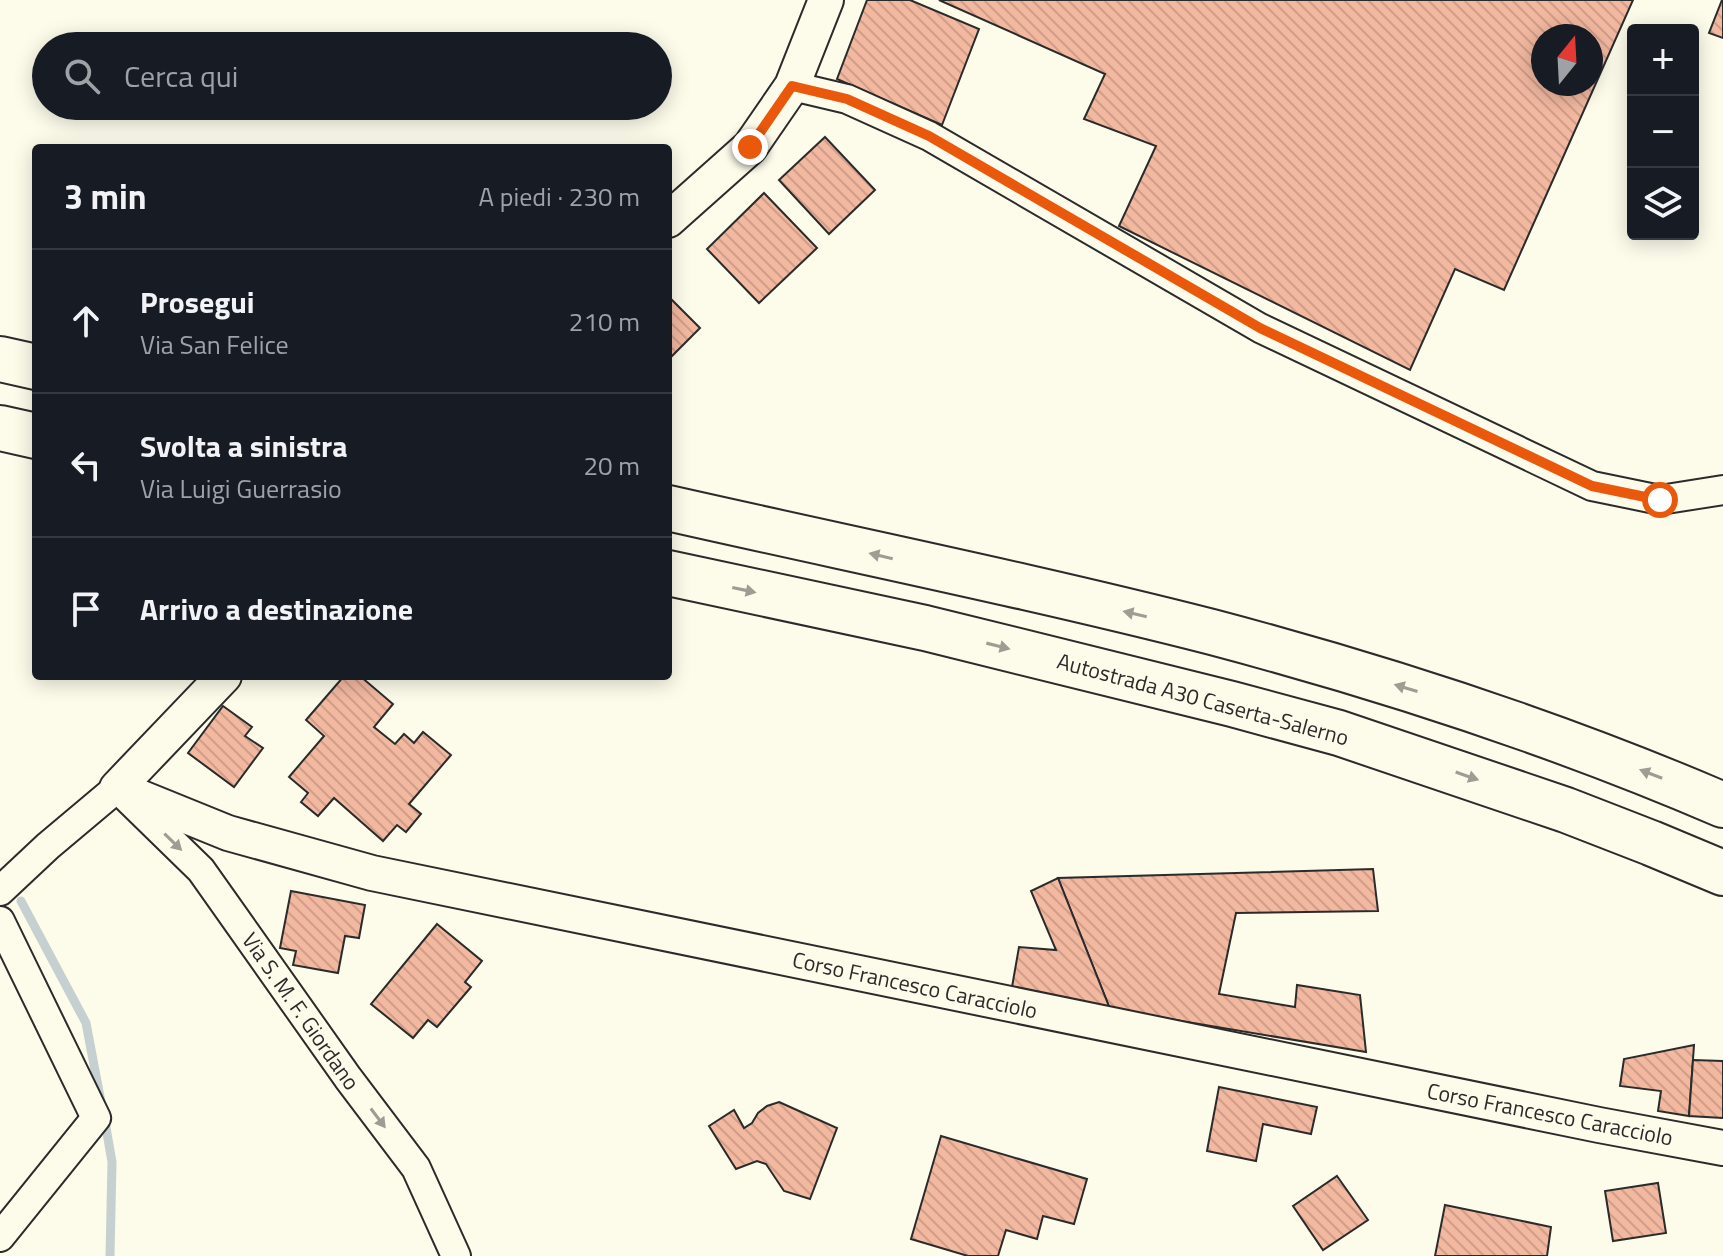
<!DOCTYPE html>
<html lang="it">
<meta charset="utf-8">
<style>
:root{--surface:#171b24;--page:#20242c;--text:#f1f3f6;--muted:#9ea1a6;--line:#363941}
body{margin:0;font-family:"Titillium Web",sans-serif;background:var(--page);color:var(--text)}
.controls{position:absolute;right:24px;top:24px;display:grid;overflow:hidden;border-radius:8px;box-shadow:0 4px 20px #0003}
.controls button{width:72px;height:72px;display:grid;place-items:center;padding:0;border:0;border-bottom:2px solid var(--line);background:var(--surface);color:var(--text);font:40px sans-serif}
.compass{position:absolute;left:1531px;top:24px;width:72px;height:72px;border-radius:50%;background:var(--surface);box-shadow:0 4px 20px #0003;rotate:18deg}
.stop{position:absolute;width:24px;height:24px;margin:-18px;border:6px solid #ea580c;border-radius:50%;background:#fff}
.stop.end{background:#ea580c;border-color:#fff;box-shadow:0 2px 8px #0008}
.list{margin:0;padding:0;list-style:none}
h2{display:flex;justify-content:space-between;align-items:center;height:104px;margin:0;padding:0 32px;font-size:34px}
h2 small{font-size:26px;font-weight:400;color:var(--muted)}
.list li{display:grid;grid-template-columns:52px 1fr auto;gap:24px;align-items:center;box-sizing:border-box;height:144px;padding:0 32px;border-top:2px solid var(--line)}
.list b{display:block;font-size:30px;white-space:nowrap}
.list p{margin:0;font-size:26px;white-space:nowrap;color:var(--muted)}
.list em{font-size:26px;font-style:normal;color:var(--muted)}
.icon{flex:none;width:44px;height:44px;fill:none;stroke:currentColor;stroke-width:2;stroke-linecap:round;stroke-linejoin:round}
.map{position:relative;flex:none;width:1723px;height:1256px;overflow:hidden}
.search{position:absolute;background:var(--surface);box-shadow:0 4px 20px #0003;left:32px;top:32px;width:640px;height:88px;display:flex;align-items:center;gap:20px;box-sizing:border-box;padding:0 28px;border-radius:44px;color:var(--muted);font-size:30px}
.panel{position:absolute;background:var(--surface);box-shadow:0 4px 20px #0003;left:32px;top:144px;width:640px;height:536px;border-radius:8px}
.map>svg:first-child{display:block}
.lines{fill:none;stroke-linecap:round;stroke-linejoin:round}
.stream{stroke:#c7d0d0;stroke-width:9}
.building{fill:url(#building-back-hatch);stroke:#2b2b2b;stroke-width:2;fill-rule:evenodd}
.minor-casing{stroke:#2b2b2b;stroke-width:32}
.tertiary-casing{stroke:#2b2b2b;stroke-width:38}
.motorway-casing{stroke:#2b2b2b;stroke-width:48}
.minor{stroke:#fdfbea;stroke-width:28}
.tertiary{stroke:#fdfbea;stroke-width:34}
.motorway{stroke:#fdfbea;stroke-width:44}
.oneway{fill:#9e9d94}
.route{stroke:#ea580c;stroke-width:10}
.labels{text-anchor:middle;stroke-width:6;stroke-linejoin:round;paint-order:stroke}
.street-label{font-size:22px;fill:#2b2b2b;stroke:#fdfbea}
</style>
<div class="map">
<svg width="1723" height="1256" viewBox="0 0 1723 1256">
<defs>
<pattern id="building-back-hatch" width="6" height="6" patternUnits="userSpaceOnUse" patternTransform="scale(2)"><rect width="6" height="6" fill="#f2b8a0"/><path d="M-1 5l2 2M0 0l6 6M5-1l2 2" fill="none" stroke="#d09e8a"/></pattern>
</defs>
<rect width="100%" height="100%" fill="#fdfbea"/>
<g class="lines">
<!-- stream -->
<g class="stream">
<path d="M 21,901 L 86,1023 L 101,1102"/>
<path d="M 104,1116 L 112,1162 L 110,1256"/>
</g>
</g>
<!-- building -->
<g class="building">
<path d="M 867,0 L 910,0 L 979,29 L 942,125 L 837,79 Z"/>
<path d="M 939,0 L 1633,0 L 1504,290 L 1455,269 L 1410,370 L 1119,226 L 1156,146 L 1084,119 L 1105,74 ZM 1543,36 L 1591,36 L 1591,84 L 1543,84 Z"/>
<path d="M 1722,0 L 1723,0 L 1723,38 L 1709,33 Z"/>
<path d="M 825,137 L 875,190 L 829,234 L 779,180 Z"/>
<path d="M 764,193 L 817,248 L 759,303 L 707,249 Z"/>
<path d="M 668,296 L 700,328 L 668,360 Z"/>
<path d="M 344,676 L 360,676 L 393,704 L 374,727 L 395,744 L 404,734 L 414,743 L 423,732 L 451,755 L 409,804 L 421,814 L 406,832 L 397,825 L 383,841 L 334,798 L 318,816 L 301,802 L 308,793 L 289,777 L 324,736 L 306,720 Z"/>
<path d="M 223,706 L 252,727 L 245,736 L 263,748 L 234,787 L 188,753 Z"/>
<path d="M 1373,869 L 1378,911 L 1236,913 L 1219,994 L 1295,1007 L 1297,985 L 1360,995 L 1366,1052 L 1110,1009 L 1058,878 Z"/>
<path d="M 1058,878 L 1110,1009 L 1012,987 L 1019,947 L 1056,950 L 1031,891 Z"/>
<path d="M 291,891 L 365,905 L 359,938 L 345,936 L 338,973 L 293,965 L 296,951 L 280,948 Z"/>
<path d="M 437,924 L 482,961 L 465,982 L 471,987 L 437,1027 L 428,1020 L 413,1038 L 371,1004 Z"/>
<path d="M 1694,1045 L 1689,1116 L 1658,1111 L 1661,1091 L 1620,1086 L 1624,1059 Z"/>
<path d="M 1693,1060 L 1723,1061 L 1723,1118 L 1689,1116 Z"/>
<path d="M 1219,1087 L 1317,1107 L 1311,1134 L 1263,1124 L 1256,1161 L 1207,1151 Z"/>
<path d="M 779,1102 L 837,1128 L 810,1199 L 784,1191 L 766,1164 L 757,1161 L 736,1169 L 709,1126 L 734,1110 L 744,1128 L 752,1123 L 758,1113 L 767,1106 Z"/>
<path d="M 941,1136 L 1087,1179 L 1074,1224 L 1043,1216 L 1037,1239 L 1006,1230 L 998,1256 L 968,1256 L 911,1239 Z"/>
<path d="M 1337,1176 L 1368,1220 L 1323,1250 L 1293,1206 Z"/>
<path d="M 1658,1183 L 1666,1233 L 1613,1241 L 1605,1191 Z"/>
<path d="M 1445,1205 L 1551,1227 L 1547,1256 L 1435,1256 Z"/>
</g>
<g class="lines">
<!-- minor casing -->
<g class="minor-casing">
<g id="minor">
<path d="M 792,86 L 847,99 L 929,136 L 1260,328 L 1592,486 L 1660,500 L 1723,490"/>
<path d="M 0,891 L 48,846 L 117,788 L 201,870 L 348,1078 L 416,1168 L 456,1256"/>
<path d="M 0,921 L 96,1118 L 0,1237"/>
</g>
</g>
<!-- tertiary casing -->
<g class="tertiary-casing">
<g id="tertiary">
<path d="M 668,220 L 750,147 L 792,86 L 826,0"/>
<path d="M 224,676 L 117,788 L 228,833 L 372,873 L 1599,1125 L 1723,1148"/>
</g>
</g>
<!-- motorway casing -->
<g class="motorway-casing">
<g id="motorway">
<path d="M 0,359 L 36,367"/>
<path d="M 0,428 L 36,436"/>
<path d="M 668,508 C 849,549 1032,586 1212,632 C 1386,678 1558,734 1723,805"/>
<path d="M 668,573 L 925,628 L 1232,704 L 1339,733 L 1566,810 L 1651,843 L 1723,873"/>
</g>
</g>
<!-- minor -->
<use href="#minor" class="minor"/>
<!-- tertiary -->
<use href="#tertiary" class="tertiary"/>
<!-- motorway -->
<use href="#motorway" class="motorway"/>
</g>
<!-- one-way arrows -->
<defs><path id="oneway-solid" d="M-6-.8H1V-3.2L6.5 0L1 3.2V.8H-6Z" transform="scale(2)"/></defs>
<g class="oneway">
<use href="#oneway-solid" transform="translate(881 556) rotate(-167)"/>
<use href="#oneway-solid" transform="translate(744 590) rotate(12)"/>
<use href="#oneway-solid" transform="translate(1135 614) rotate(-167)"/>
<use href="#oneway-solid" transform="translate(998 646) rotate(14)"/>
<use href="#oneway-solid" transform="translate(1406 688) rotate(-163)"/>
<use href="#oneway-solid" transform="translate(1651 774) rotate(-159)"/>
<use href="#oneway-solid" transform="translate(1467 776) rotate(19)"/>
<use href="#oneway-solid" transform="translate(173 842) rotate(44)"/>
<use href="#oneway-solid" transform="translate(378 1118) rotate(53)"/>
</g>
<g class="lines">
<!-- route -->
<path class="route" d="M 750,147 L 792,86 L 847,99 L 929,136 L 1260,328 L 1592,486 L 1660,500"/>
</g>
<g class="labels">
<!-- street labels -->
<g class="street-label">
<text transform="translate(1203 699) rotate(15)" y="8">Autostrada A30 Caserta-Salerno</text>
<text transform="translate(915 985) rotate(12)" y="8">Corso Francesco Caracciolo</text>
<text transform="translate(301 1011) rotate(55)" y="8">Via S. M. F. Giordano</text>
<text transform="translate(1550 1114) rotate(11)" y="8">Corso Francesco Caracciolo</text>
</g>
</g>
</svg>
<div class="controls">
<button>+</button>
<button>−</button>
<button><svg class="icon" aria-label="layers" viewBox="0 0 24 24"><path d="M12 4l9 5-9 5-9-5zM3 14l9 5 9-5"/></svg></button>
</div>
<svg class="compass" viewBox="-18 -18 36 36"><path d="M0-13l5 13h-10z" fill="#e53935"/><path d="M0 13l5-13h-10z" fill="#9ea1a6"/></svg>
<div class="stop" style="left:1660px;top:500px"></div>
<div class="stop end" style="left:750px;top:147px"></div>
<div class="search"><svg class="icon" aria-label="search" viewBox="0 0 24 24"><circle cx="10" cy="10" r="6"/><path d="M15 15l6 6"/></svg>Cerca qui</div>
<section class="panel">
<h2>3 min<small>A piedi · 230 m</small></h2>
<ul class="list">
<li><svg class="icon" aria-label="ahead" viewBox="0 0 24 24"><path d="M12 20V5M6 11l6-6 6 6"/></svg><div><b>Prosegui</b><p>Via San Felice</p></div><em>210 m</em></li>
<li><svg class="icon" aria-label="left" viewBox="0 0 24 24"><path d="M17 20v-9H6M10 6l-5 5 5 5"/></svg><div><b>Svolta a sinistra</b><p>Via Luigi Guerrasio</p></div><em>20 m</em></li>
<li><svg class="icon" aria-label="arrive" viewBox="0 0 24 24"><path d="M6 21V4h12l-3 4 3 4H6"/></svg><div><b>Arrivo a destinazione</b></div></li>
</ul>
</section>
</div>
